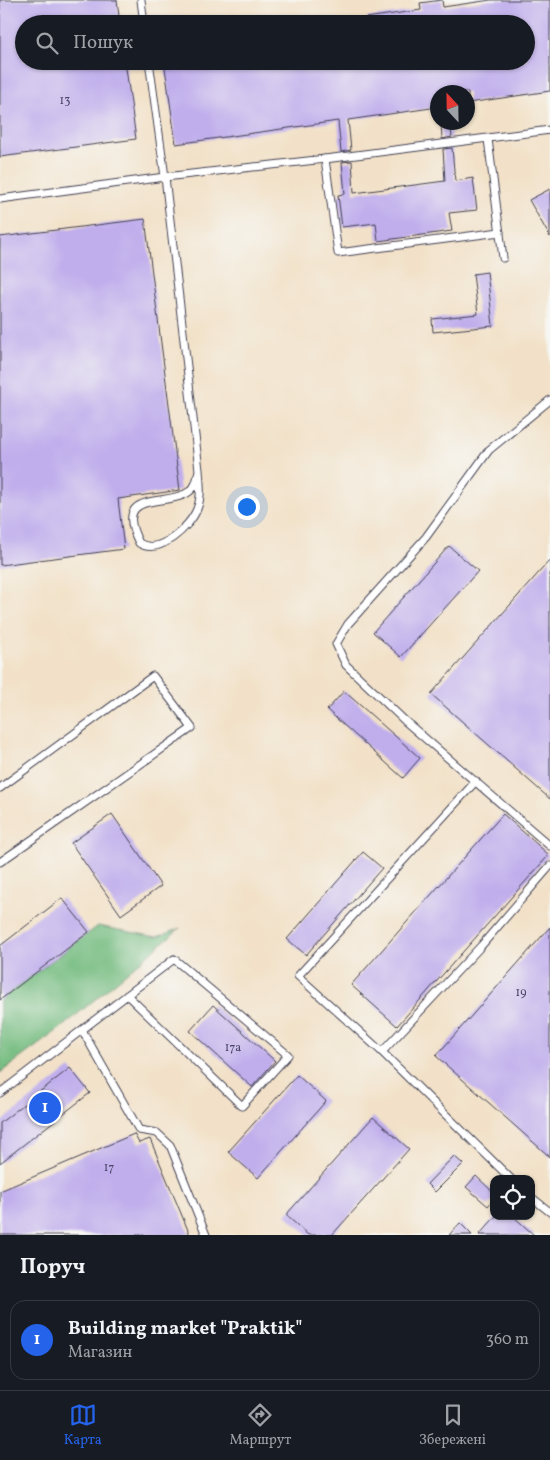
<!DOCTYPE html>
<html lang="uk">
<meta charset="utf-8">
<style>
:root{--surface:#171b24;--page:#20242c;--text:#f1f3f6;--muted:#9ea1a6;--line:#363941;--accent:#2563eb}
body{margin:0;font-family:Vollkorn,serif;background:var(--page);color:var(--text)}
.controls{position:absolute;right:15px;bottom:15px;display:grid;overflow:hidden;border-radius:10px;box-shadow:0 1px 4px #0004}
.controls button{width:45px;height:45px;display:grid;place-items:center;padding:0;border:0;border-bottom:1px solid var(--line);background:var(--surface);color:var(--text);font:25px sans-serif}
.compass{position:absolute;left:430px;top:85px;width:45px;height:45px;border-radius:50%;background:var(--surface);box-shadow:0 1px 4px #0004;rotate:338deg}
.you{position:absolute;left:246px;top:506px;width:18px;height:18px;margin:-12px;border:4px solid #fff;border-radius:50%;background:#1a73e8;box-shadow:0 0 0 8px #1a73e833}
.badge{display:grid;place-items:center;width:32px;height:32px;border-radius:50%;background:var(--accent);color:#fff;font-size:16px;font-weight:700}
.pin{position:absolute;translate:-50% -50%;border:2px solid #fff;box-shadow:0 1px 5px #0006}
.list{margin:0;padding:0;list-style:none}
h2{display:flex;justify-content:space-between;align-items:center;height:65px;margin:0;padding:0 20px;font-size:21px}
h2 small{font-size:16px;font-weight:400;color:var(--muted)}
.list li{display:grid;grid-template-columns:32px 1fr auto;gap:15px;align-items:center;box-sizing:border-box;height:80px;margin:0 10px 10px;padding:0 10px;border:1px solid var(--line);border-radius:15px}
.list b{display:block;font-size:19px;white-space:nowrap}
.list p{margin:0;font-size:16px;white-space:nowrap;color:var(--muted)}
.list em{font-size:16px;font-style:normal;color:var(--muted)}
.icon{flex:none;width:28px;height:28px;fill:none;stroke:currentColor;stroke-width:2;stroke-linecap:round;stroke-linejoin:round}
.map{position:relative;flex:none;width:550px;height:1235px;overflow:hidden}
.search{position:absolute;background:var(--surface);box-shadow:0 1px 4px #0004;left:15px;right:15px;top:15px;height:55px;display:flex;align-items:center;gap:12px;box-sizing:border-box;padding:0 18px;border-radius:28px;color:var(--muted);font-size:19px}
.sheet{height:155px;background:var(--surface)}
nav{display:flex;justify-content:space-around;align-items:center;box-sizing:border-box;height:70px;border-top:1px solid var(--line);background:var(--surface);font-size:14px;color:var(--muted)}
nav a{display:grid;justify-items:center;gap:2px}
nav .on{color:var(--accent)}
.map>svg:first-child{display:block}
.forest{fill:#75bc80;stroke:#4c6f5e}
.building{fill:#c0aeec}
.lines{fill:none;stroke-linecap:round;stroke-linejoin:round}
.service-casing{stroke:#413f50;stroke-width:9}
.service{stroke:#fff;stroke-width:7}
.labels{text-anchor:middle;stroke-width:5;stroke-linejoin:round;paint-order:stroke}
.number-label{font-size:12px;fill:#4a4567}
</style>
<div class="map">
<svg width="550" height="1235" viewBox="0 0 550 1235">
<rect width="100%" height="100%" fill="#f6f6f2"/>
<filter id="ink" filterUnits="userSpaceOnUse"><feTurbulence type="fractalNoise" baseFrequency=".02" numOctaves="2"/><feDisplacementMap in="SourceGraphic" scale="10" xChannelSelector="R" yChannelSelector="G"/><feConvolveMatrix kernelMatrix="1 2 1 2 8 2 1 2 1" color-interpolation-filters="sRGB"/></filter>
<filter id="wash" filterUnits="userSpaceOnUse"><feTurbulence type="fractalNoise" baseFrequency=".0096" numOctaves="4" result="noise"/><feDisplacementMap in="SourceGraphic" scale="20" xChannelSelector="R" yChannelSelector="G"/><feGaussianBlur stdDeviation="1.12" result="paint"/><feColorMatrix in="noise" values="0 0 0 0 0 0 0 0 0 0 0 0 0 0 0 0 0 1.4 0 .05"/><feComposite in="paint" operator="in"/></filter>
<g filter="url(#wash)">
<rect width="100%" height="100%" fill="#f2e1c8"/>
<!-- forest -->
<path class="forest" d="M 98,926 L 157,937 L 180,928 L 61,1028 L 0,1073 L 0,1000 Z"/>
<g id="blocks">
<!-- building -->
<g class="building">
<path d="M 0,0 L 117,0 L 120,24 L 24,24 L 24,61 L 125,61 L 136,139 L 0,157 Z"/>
<path d="M 442,0 L 443,7 L 491,0 L 550,0 L 550,91 L 468,103 L 468,92 L 438,92 L 438,107 L 348,120 L 351,150 L 341,152 L 338,121 L 176,144 L 164,61 L 526,61 L 526,24 L 366,24 L 366,18 L 421,10 L 420,3 Z"/>
<path d="M 441,122 L 450,122 L 452,137 L 442,139 Z"/>
<path d="M 452,148 L 455,181 L 473,178 L 477,210 L 449,213 L 452,231 L 378,241 L 376,223 L 342,227 L 338,195 L 345,194 L 342,162 L 352,161 L 354,193 L 445,181 L 443,149 Z"/>
<path d="M 550,189 L 550,237 L 529,200 Z"/>
<path d="M 145,219 L 180,490 L 118,499 L 124,549 L 0,565 L 0,237 Z"/>
<path d="M 487,272 L 493,326 L 433,332 L 432,319 L 478,314 L 473,274 Z"/>
<path d="M 449,546 L 478,571 L 401,657 L 373,632 Z"/>
<path d="M 550,560 L 550,799 L 431,694 Z"/>
<path d="M 344,691 L 420,758 L 403,778 L 327,710 Z"/>
<path d="M 112,814 L 161,886 L 121,915 L 71,843 Z"/>
<path d="M 503,814 L 549,855 L 397,1026 L 351,985 Z"/>
<path d="M 363,852 L 382,868 L 306,955 L 287,939 Z"/>
<path d="M 62,898 L 89,932 L 0,1000 L 0,946 Z"/>
<path d="M 550,927 L 550,1157 L 436,1056 Z"/>
<path d="M 213,1005 L 275,1061 L 252,1087 L 190,1031 Z"/>
<path d="M 70,1068 L 90,1093 L 0,1163 L 0,1123 Z"/>
<path d="M 297,1075 L 326,1101 L 258,1178 L 228,1152 Z"/>
<path d="M 373,1117 L 409,1149 L 332,1235 L 308,1235 L 286,1215 Z"/>
<path d="M 134,1134 L 139,1143 L 150,1139 L 190,1235 L 0,1235 L 0,1191 Z"/>
<path d="M 454,1156 L 463,1164 L 435,1192 L 427,1184 Z"/>
<path d="M 476,1176 L 494,1193 L 494,1199 L 488,1206 L 466,1187 Z"/>
<path d="M 496,1216 L 513,1216 L 534,1235 L 479,1235 Z"/>
<path d="M 460,1223 L 472,1235 L 449,1235 Z"/>
</g>
</g>
</g>
<g filter="url(#ink)">
<use href="#blocks" fill-opacity="0" stroke="#413f50" stroke-width="1"/>
<g class="lines">
<!-- service casing -->
<g class="service-casing">
<g id="service">
<path d="M 141,0 L 144,24"/>
<path d="M 149,61 L 165,177 L 199,470 C 200,483 202,497 197,509 C 190,527 159,556 139,543 C 111,488 169,508 190,491 C 197,486 197,478 199,470"/>
<path d="M 488,139 L 503,258"/>
<path d="M 325,159 L 338,253 L 500,232"/>
<path d="M 0,199 L 165,177 L 325,159 L 550,130"/>
<path d="M 550,400 L 489,450 L 426,537 L 348,624 L 336,644 L 346,665 L 405,721 L 550,846"/>
<path d="M 476,781 L 298,976 L 382,1052 L 511,1179"/>
<path d="M 0,788 L 153,676 L 192,728 L 0,862"/>
<path d="M 82,1030 L 139,1130 L 157,1133 L 170,1145 L 206,1235"/>
<path d="M 382,1052 L 481,946 L 550,866"/>
<path d="M 0,1093 L 174,959 L 288,1055 L 242,1106 L 127,995"/>
<path d="M 531,1197 L 550,1212"/>
</g>
</g>
<!-- service -->
<use href="#service" class="service"/>
</g>
</g>
<g class="labels">
<!-- number labels -->
<g class="number-label">
<text x="65" y="104">13</text>
<text x="521" y="996">19</text>
<text x="233" y="1051">17а</text>
<text x="109" y="1171">17</text>
</g>
</g>
</svg>
<div class="controls">
<button><svg class="icon" aria-label="locate" viewBox="0 0 24 24"><circle cx="12" cy="12" r="6"/><path d="M12 2v4M12 18v4M2 12h4M18 12h4"/></svg></button>
</div>
<svg class="compass" viewBox="-18 -18 36 36"><path d="M0-13l5 13h-10z" fill="#e53935"/><path d="M0 13l5-13h-10z" fill="#9ea1a6"/></svg>
<div class="you"></div>
<div class="pin badge" style="left:45px;top:1108px">1</div>
<div class="search"><svg class="icon" aria-label="search" viewBox="0 0 24 24"><circle cx="10" cy="10" r="6"/><path d="M15 15l6 6"/></svg>Пошук</div>
</div>
<section class="sheet">
<h2>Поруч<small></small></h2>
<ul class="list">
<li><span class="badge">1</span><div><b>Building market &quot;Praktik&quot;</b><p>Магазин</p></div><em>360 m</em></li>
</ul>
</section>
<nav>
<a class="on"><svg class="icon" aria-label="map" viewBox="0 0 24 24"><path d="M3 6l6-2 6 2 6-2v14l-6 2-6-2-6 2zM9 4v14M15 6v14"/></svg>Карта</a>
<a><svg class="icon" aria-label="directions" viewBox="0 0 24 24"><path d="M12 3l9 9-9 9-9-9zM9 14v-3h6M13 9l2 2-2 2"/></svg>Маршрут</a>
<a><svg class="icon" aria-label="saved" viewBox="0 0 24 24"><path d="M7 4h10v16l-5-4-5 4z"/></svg>Збережені</a>
</nav>
